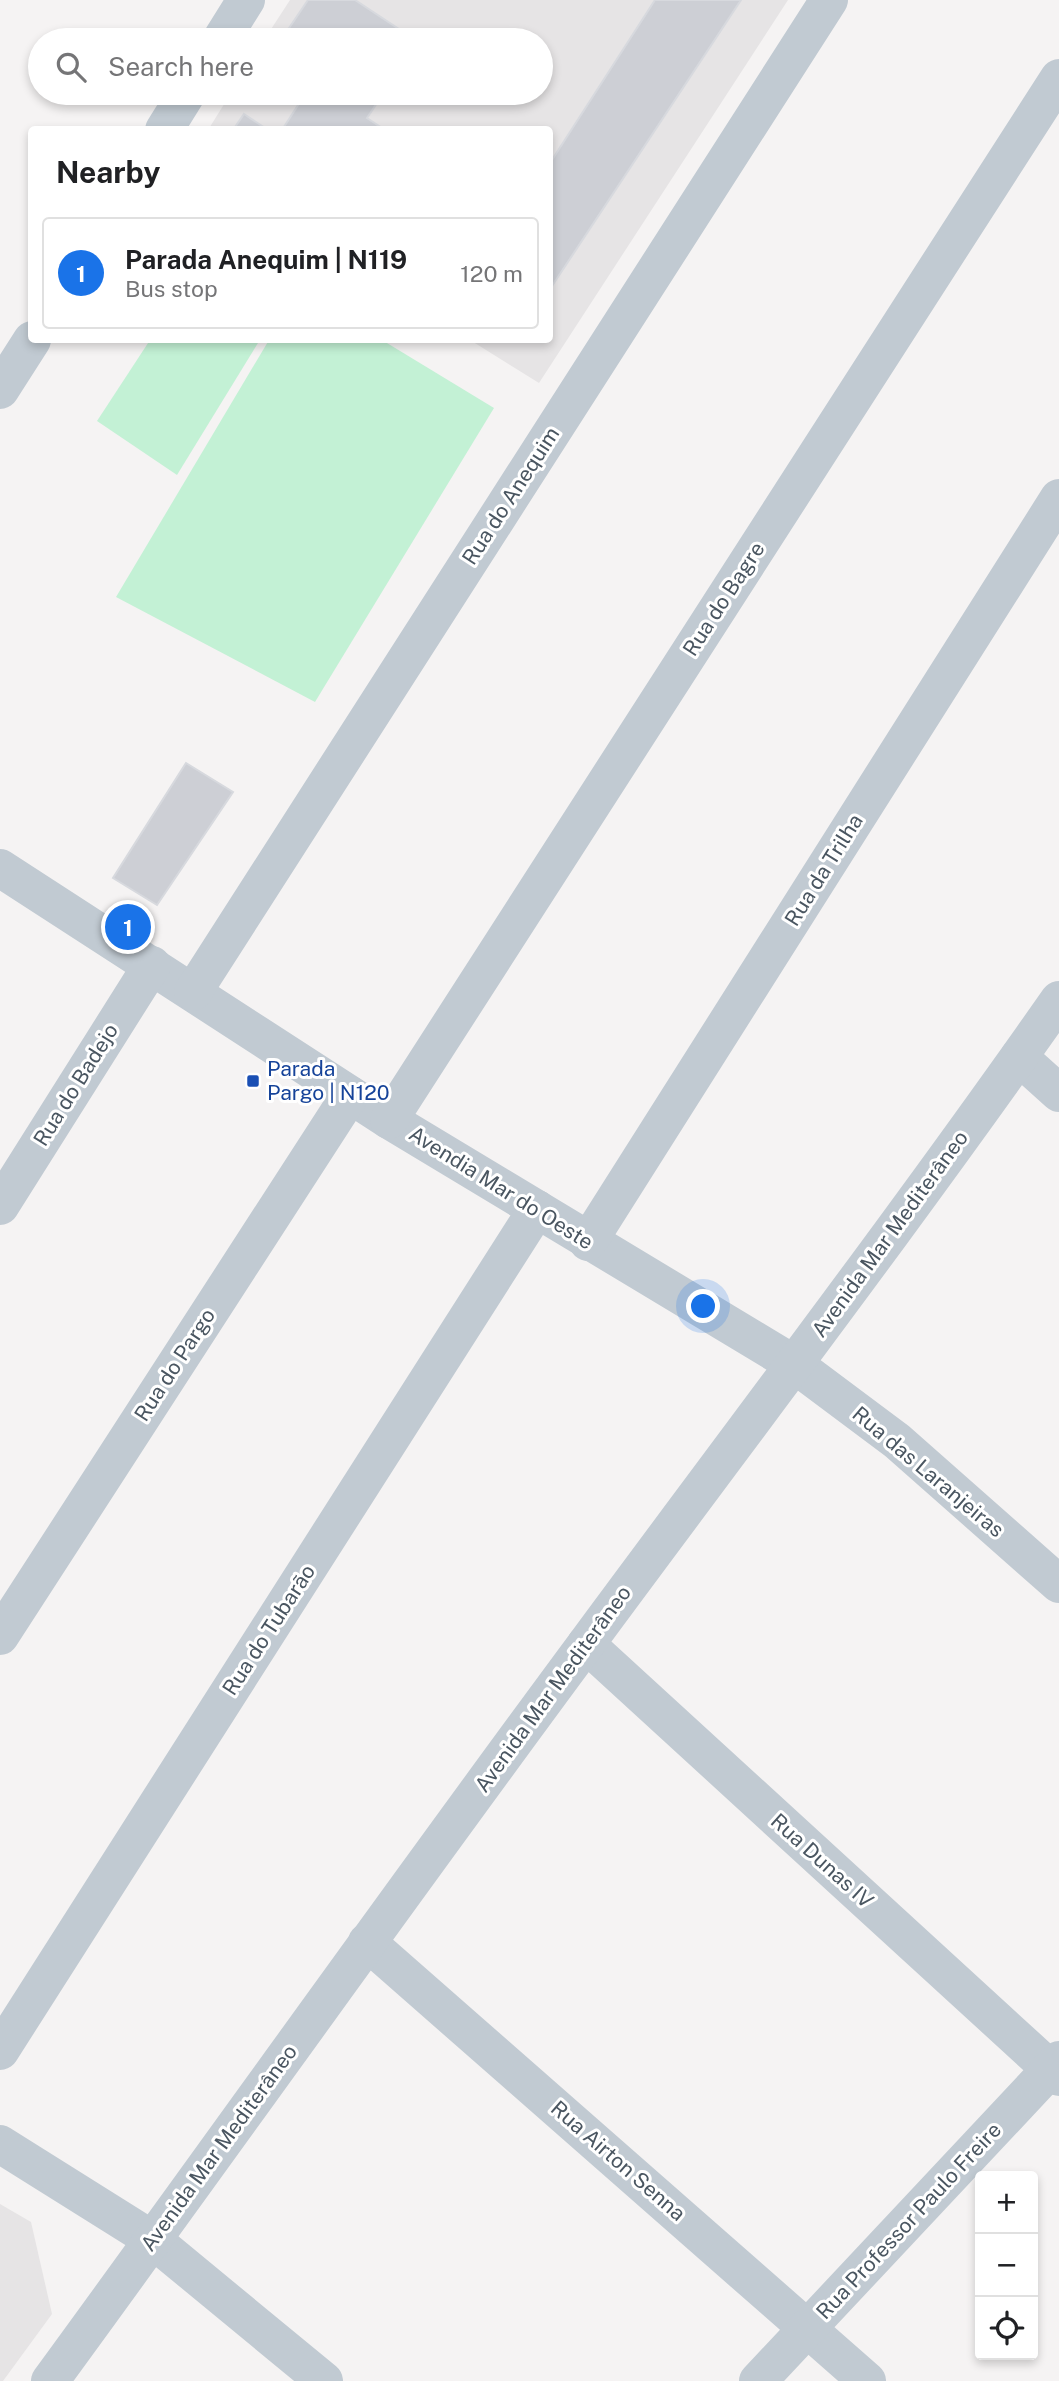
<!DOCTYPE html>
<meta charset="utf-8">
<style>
:root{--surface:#fff;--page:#f2f2f2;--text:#202124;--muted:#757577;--line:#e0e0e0;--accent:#1a73e8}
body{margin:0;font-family:"Public Sans",sans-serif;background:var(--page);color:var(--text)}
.controls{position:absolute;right:21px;bottom:21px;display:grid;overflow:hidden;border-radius:7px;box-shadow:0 4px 10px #0003}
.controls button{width:63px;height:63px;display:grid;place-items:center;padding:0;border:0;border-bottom:2px solid var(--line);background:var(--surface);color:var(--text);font:35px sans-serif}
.you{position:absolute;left:704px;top:1307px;width:24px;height:24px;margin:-18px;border:5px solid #fff;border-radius:50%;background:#1a73e8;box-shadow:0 0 0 10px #1a73e833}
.badge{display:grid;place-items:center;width:46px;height:46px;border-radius:50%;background:var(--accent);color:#fff;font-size:23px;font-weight:700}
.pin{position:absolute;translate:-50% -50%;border:4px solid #fff;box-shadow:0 2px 7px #0006}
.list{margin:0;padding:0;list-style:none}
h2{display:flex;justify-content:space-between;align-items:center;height:91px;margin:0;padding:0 28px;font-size:30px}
h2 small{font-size:23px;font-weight:400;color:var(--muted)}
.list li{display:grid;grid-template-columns:46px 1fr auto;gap:21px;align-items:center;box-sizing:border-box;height:112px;margin:0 14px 14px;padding:0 14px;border:2px solid var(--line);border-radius:7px}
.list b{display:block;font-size:26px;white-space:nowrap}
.list p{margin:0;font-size:23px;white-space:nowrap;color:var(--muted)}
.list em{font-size:23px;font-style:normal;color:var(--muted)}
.icon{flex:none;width:38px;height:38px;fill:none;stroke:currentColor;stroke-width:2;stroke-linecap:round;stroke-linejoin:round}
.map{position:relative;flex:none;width:1059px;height:2381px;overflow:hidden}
.search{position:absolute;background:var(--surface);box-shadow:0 4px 10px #0003;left:28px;top:28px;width:525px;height:77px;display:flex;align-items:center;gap:18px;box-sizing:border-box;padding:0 24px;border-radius:38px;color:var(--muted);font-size:26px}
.panel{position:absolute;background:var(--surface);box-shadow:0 4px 10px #0003;left:28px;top:126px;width:525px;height:217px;border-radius:7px}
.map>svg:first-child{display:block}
.education{fill:#e6e4e5}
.green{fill:#c3f1d5}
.building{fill:#cdcfd5;stroke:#d7d9de;stroke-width:2}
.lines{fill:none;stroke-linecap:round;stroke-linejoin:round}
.minor{stroke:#c1cad2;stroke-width:38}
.transit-dot{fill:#1a4fb4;stroke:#fff;stroke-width:2.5}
.labels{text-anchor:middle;stroke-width:6;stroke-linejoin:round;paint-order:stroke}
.street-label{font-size:21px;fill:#4a5661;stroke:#fff}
.transit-label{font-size:21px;fill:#164399;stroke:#fff;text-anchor:start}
</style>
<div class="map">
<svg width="1059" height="2381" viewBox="0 0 1059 2381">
<rect width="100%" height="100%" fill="#f5f3f3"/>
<!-- education -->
<g class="education">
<path d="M 290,0 L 788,0 L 539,383 L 470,340 L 550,340 L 550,130 L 208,130 L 231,93 L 541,93 L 541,40 L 264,40 Z"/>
<path d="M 0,2204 L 31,2222 L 52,2314 L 3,2381 L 0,2381 Z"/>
</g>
<!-- green -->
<g class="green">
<path d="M 150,340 L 253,340 L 258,343 L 177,475 L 97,421 Z"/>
<path d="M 269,340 L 382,340 L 494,408 L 315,702 L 116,597 Z"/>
</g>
<!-- building -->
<g class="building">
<path d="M 308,0 L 355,0 L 414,39 L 281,40 Z"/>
<path d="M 655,0 L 741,0 L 550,289 L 550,163 Z"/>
<path d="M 286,93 L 361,93 L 377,103 L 367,118 L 385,130 L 282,130 L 300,102 Z"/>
<path d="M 244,114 L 268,130 L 233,130 Z"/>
<path d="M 186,763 L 233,792 L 157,905 L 113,878 Z"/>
</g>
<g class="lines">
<!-- minor -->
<g class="minor">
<path d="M 221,40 L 246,0"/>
<path d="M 164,130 L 187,93"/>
<path d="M 0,390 L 32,340"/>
<path d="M 0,868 L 389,1120 L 794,1364 L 897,1441 L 1059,1584"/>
<path d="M 193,992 L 829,0"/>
<path d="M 1019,1057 L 1059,1093"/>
<path d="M 389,1120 L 1059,78"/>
<path d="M 0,1206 L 152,965"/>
<path d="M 588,1242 L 1059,498"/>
<path d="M 0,1636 L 350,1095"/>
<path d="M 586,1644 L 1059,2077"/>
<path d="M 367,1942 L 867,2381"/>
<path d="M 0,2051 L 537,1209"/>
<path d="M 0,2144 L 153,2240 L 324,2381"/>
<path d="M 50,2381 C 229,2136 405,1888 586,1644 C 744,1430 906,1218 1059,1000"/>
<path d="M 758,2381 L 1059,2060"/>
</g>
</g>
<!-- markers -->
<rect class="transit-dot" x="246" y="1074" width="14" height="14" rx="3.5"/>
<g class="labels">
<!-- street labels -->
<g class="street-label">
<text transform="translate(511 496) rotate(-57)" y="7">Rua do Anequim</text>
<text transform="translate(724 599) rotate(-57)" y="7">Rua do Bagre</text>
<text transform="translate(824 870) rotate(-58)" y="7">Rua da Trilha</text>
<text transform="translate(76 1085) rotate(-58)" y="7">Rua do Badejo</text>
<text transform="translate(501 1188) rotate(32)" y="7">Avendia Mar do Oeste</text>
<text transform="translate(890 1234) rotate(-54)" y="7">Avenida Mar Mediterâneo</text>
<text transform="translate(175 1365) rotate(-57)" y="7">Rua do Pargo</text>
<text transform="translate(928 1472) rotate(40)" y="7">Rua das Laranjeiras</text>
<text transform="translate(269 1630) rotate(-57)" y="7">Rua do Tubarão</text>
<text transform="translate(553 1689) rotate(-54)" y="7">Avenida Mar Mediterâneo</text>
<text transform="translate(822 1861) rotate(42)" y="7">Rua Dunas IV</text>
<text transform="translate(219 2148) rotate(-54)" y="7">Avenida Mar Mediterâneo</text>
<text transform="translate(618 2161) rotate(41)" y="7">Rua Airton Senna</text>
<text transform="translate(909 2221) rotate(-47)" y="7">Rua Professor Paulo Freire</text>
</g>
<!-- transit labels -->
<g class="transit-label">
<text x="267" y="1076">Parada<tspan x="267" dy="24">Pargo | N120</tspan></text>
</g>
</g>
</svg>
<div class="controls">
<button>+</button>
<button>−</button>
<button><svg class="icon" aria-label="locate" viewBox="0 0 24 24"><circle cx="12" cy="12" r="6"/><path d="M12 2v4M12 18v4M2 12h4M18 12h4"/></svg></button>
</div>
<div class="you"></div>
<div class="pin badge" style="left:128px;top:927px">1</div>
<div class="search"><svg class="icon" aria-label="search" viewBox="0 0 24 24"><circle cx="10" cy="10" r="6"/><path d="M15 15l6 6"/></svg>Search here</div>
<section class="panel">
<h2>Nearby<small></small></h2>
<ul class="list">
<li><span class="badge">1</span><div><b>Parada Anequim | N119</b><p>Bus stop</p></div><em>120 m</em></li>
</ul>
</section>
</div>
